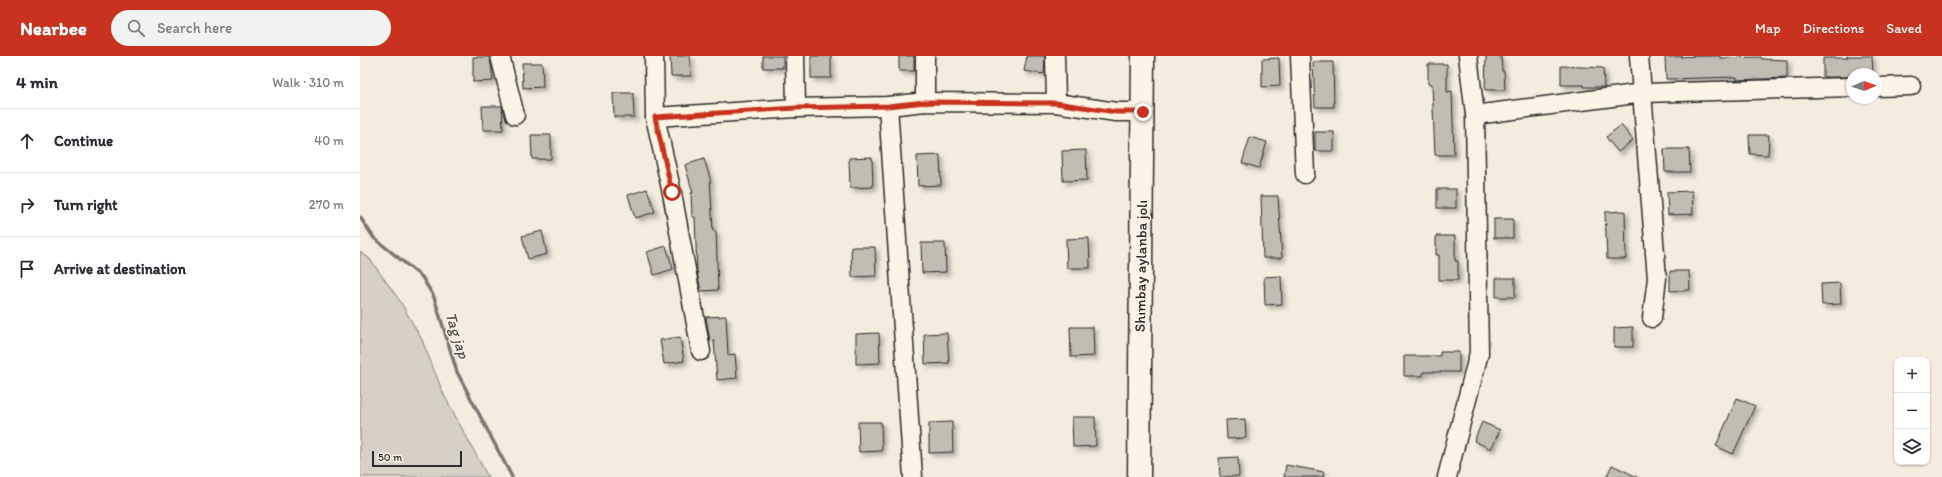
<!DOCTYPE html>
<meta charset="utf-8">
<style>
:root{--surface:#fff;--page:#f2f2f3;--text:#2b2b33;--muted:#7c7c81;--line:#e1e1e2;--accent:#c8321e}
body{margin:0;font-family:Itim,sans-serif;background:var(--page);color:var(--text)}
.controls{position:absolute;right:12px;bottom:12px;display:grid;overflow:hidden;border-radius:8px;box-shadow:0 1px 3px #0004}
.controls button{width:36px;height:36px;display:grid;place-items:center;padding:0;border:0;border-bottom:1px solid var(--line);background:var(--surface);color:var(--text);font:20px sans-serif}
.compass{position:absolute;left:1486px;top:12px;width:36px;height:36px;border-radius:50%;background:var(--surface);box-shadow:0 1px 3px #0004;rotate:88deg}
.scale{position:absolute;left:12px;bottom:10px;width:90px;box-sizing:border-box;padding-left:4px;border:2px solid #2b2b2b;border-top:0;font-size:11px;line-height:14px;white-space:nowrap;color:#2b2b2b;-webkit-text-stroke:3px #fcf5e5;paint-order:stroke}
.stop{position:absolute;width:12px;height:12px;margin:-9px;border:3px solid #c8321e;border-radius:50%;background:#fff}
.stop.end{background:#c8321e;border-color:#fff;box-shadow:0 1px 4px #0008}
.list{margin:0;padding:0;list-style:none}
h2{display:flex;justify-content:space-between;align-items:center;height:52px;margin:0;padding:0 16px;font-size:17px}
h2 small{font-size:13px;font-weight:400;color:var(--muted)}
.list li{display:grid;grid-template-columns:26px 1fr auto;gap:12px;align-items:center;box-sizing:border-box;height:64px;padding:0 16px;border-top:1px solid var(--line)}
.list b{display:block;font-size:15px;white-space:nowrap}
.list em{font-size:13px;font-style:normal;color:var(--muted)}
.icon{flex:none;width:22px;height:22px;fill:none;stroke:currentColor;stroke-width:2;stroke-linecap:round;stroke-linejoin:round}
.map{position:relative;flex:none;width:1582px;height:421px;overflow:hidden}
header{display:flex;align-items:center;gap:24px;box-sizing:border-box;height:56px;padding:0 20px;background:var(--accent);color:#fff}
header strong{font-size:19px}
nav{display:flex;gap:22px;margin-inline-start:auto;font-size:14px}
.search{width:280px;height:36px;background:var(--page);display:flex;align-items:center;gap:10px;box-sizing:border-box;padding:0 14px;border-radius:22px;color:var(--muted);font-size:15px}
main{display:flex}
aside{flex:1;background:var(--surface)}
.map>svg:first-child{display:block}
.green{fill:#d6d1c4;stroke:#807e78}
.lines{fill:none;stroke-linecap:round;stroke-linejoin:round}
.stream{stroke:#7a7771;stroke-width:3.5}
.building{fill:#c2bdb1;stroke:#2b2b2b;filter:url(#shadow)}
.minor-casing{stroke:#2b2b2b;stroke-width:21}
.major-casing{stroke:#2b2b2b;stroke-width:25}
.minor{stroke:#fcf5e5;stroke-width:18}
.major{stroke:#fcf5e5;stroke-width:22}
.route{stroke:#c8321e;stroke-width:5}
.labels{text-anchor:middle;stroke-width:3;stroke-linejoin:round;paint-order:stroke}
.street-label{font-size:15px;fill:#2b2b2b;stroke:#fcf5e5}
.water-label{font-size:16px;font-style:italic;fill:#595754;stroke:#fcf5e5}
</style>
<header>
<strong>Nearbee</strong>
<div class="search"><svg class="icon" aria-label="search" viewBox="0 0 24 24"><circle cx="10" cy="10" r="6"/><path d="M15 15l6 6"/></svg>Search here</div>
<nav><a>Map</a><a>Directions</a><a>Saved</a></nav>
</header>
<main>
<aside>
<h2>4 min<small>Walk · 310 m</small></h2>
<ul class="list">
<li><svg class="icon" aria-label="ahead" viewBox="0 0 24 24"><path d="M12 20V5M6 11l6-6 6 6"/></svg><div><b>Continue</b></div><em>40 m</em></li>
<li><svg class="icon" aria-label="right" viewBox="0 0 24 24"><path d="M7 20v-9h11M14 6l5 5-5 5"/></svg><div><b>Turn right</b></div><em>270 m</em></li>
<li><svg class="icon" aria-label="arrive" viewBox="0 0 24 24"><path d="M6 21V4h12l-3 4 3 4H6"/></svg><div><b>Arrive at destination</b></div></li>
</ul>
</aside>
<div class="map">
<svg width="1582" height="421" viewBox="0 0 1582 421">
<defs>
<filter id="shadow"><feDropShadow dx="3.5" dy="3.5" stdDeviation="2" flood-color="#0004"/></filter>
</defs>
<rect width="100%" height="100%" fill="#f4edde"/>
<filter id="ink" filterUnits="userSpaceOnUse"><feTurbulence type="fractalNoise" baseFrequency=".025" numOctaves="2"/><feDisplacementMap in="SourceGraphic" scale="8" xChannelSelector="R" yChannelSelector="G"/><feConvolveMatrix kernelMatrix="1 2 1 2 8 2 1 2 1" color-interpolation-filters="sRGB"/></filter>
<g filter="url(#ink)">
<!-- green -->
<path class="green" d="M 0,196 L 9,202 L 40,245 L 62,284 L 84,339 L 128,421 L 0,421 Z"/>
<g class="lines">
<!-- stream -->
<path class="stream" d="M 0,161 L 14,182 L 62,221 L 74,241 L 97,316 L 152,421"/>
</g>
<!-- building -->
<g class="building">
<path d="M 310,0 L 330,0 L 331,20 L 311,20 Z"/>
<rect x="403" y="0" width="20" height="12"/>
<rect x="451" y="0" width="20" height="22"/>
<rect x="539" y="0" width="15" height="15"/>
<path d="M 667,0 L 685,0 L 684,18 L 664,15 Z"/>
<path d="M 1126,0 L 1141,0 L 1142,15 L 1144,15 L 1145,34 L 1125,34 Z"/>
<path d="M 1360,0 L 1360,2 L 1401,1 L 1402,3 L 1427,4 L 1427,22 L 1377,24 L 1377,21 L 1306,23 L 1305,1 Z"/>
<path d="M 1487,0 L 1512,0 L 1513,18 L 1492,18 L 1492,21 L 1463,21 L 1463,2 L 1487,2 Z"/>
<path d="M 113,1 L 130,1 L 133,25 L 113,26 Z"/>
<path d="M 919,2 L 920,30 L 902,31 L 902,3 Z"/>
<path d="M 953,6 L 973,6 L 974,51 L 955,51 Z"/>
<path d="M 162,7 L 182,7 L 183,31 L 163,32 Z"/>
<path d="M 1068,8 L 1087,8 L 1087,36 L 1092,35 L 1094,99 L 1075,99 L 1072,28 L 1068,28 Z"/>
<path d="M 1201,10 L 1243,12 L 1244,31 L 1224,31 L 1224,29 L 1201,29 Z"/>
<path d="M 253,37 L 273,37 L 274,61 L 254,61 Z"/>
<path d="M 122,50 L 142,50 L 143,74 L 123,74 Z"/>
<path d="M 1261,69 L 1273,84 L 1258,96 L 1246,81 Z"/>
<rect x="955" y="76" width="19" height="19"/>
<path d="M 171,79 L 191,79 L 191,103 L 172,103 Z"/>
<path d="M 1389,79 L 1409,79 L 1408,99 L 1390,98 Z"/>
<path d="M 890,81 L 907,86 L 899,112 L 882,107 Z"/>
<path d="M 1304,93 L 1329,93 L 1330,116 L 1305,116 Z"/>
<path d="M 726,94 L 727,124 L 703,125 L 702,95 Z"/>
<path d="M 580,99 L 581,129 L 558,130 L 557,100 Z"/>
<path d="M 512,101 L 513,131 L 490,132 L 489,102 Z"/>
<path d="M 344,103 L 350,122 L 353,175 L 356,175 L 358,234 L 341,235 L 337,216 L 335,161 L 332,161 L 331,137 L 333,137 L 325,109 Z"/>
<path d="M 287,133 L 295,156 L 275,162 L 268,139 Z"/>
<rect x="1077" y="133" width="19" height="19"/>
<path d="M 1332,135 L 1333,158 L 1308,159 L 1307,136 Z"/>
<path d="M 901,140 L 918,140 L 922,202 L 903,202 Z"/>
<path d="M 1265,155 L 1266,203 L 1247,203 L 1245,156 Z"/>
<rect x="1134" y="163" width="19" height="19"/>
<path d="M 182,175 L 187,198 L 168,203 L 162,180 Z"/>
<path d="M 1076,180 L 1095,180 L 1095,205 L 1098,205 L 1098,224 L 1079,224 L 1079,199 L 1076,199 Z"/>
<path d="M 729,182 L 730,212 L 707,212 L 706,183 Z"/>
<path d="M 561,187 L 585,187 L 586,216 L 562,217 Z"/>
<path d="M 306,190 L 313,213 L 294,219 L 287,196 Z"/>
<path d="M 491,191 L 515,191 L 516,220 L 492,221 Z"/>
<path d="M 1310,215 L 1329,215 L 1330,234 L 1310,235 Z"/>
<path d="M 921,220 L 922,248 L 905,249 L 904,221 Z"/>
<rect x="1136" y="222" width="19" height="19"/>
<path d="M 1480,227 L 1481,248 L 1462,249 L 1461,228 Z"/>
<path d="M 366,260 L 368,299 L 375,298 L 377,322 L 357,324 L 354,284 L 350,285 L 346,261 Z"/>
<path d="M 710,271 L 733,271 L 734,300 L 711,301 Z"/>
<path d="M 1273,271 L 1273,291 L 1254,291 L 1254,272 Z"/>
<path d="M 519,277 L 520,307 L 496,308 L 496,278 Z"/>
<path d="M 587,277 L 589,307 L 565,308 L 564,278 Z"/>
<path d="M 320,281 L 324,305 L 304,308 L 300,284 Z"/>
<path d="M 1080,296 L 1099,296 L 1099,316 L 1063,316 L 1063,320 L 1044,320 L 1044,300 L 1080,300 Z"/>
<path d="M 1377,342 L 1395,350 L 1373,398 L 1356,390 Z"/>
<path d="M 712,361 L 735,361 L 736,390 L 713,391 Z"/>
<path d="M 885,363 L 886,382 L 867,383 L 866,364 Z"/>
<path d="M 498,366 L 521,366 L 522,395 L 499,396 Z"/>
<path d="M 592,366 L 593,396 L 569,397 L 569,367 Z"/>
<path d="M 1122,366 L 1140,374 L 1131,393 L 1114,385 Z"/>
<path d="M 878,401 L 879,420 L 860,421 L 859,402 Z"/>
<path d="M 926,409 L 964,416 L 963,421 L 924,421 Z"/>
<path d="M 1252,409 L 1277,421 L 1246,421 Z"/>
</g>
<g class="lines">
<!-- minor casing -->
<g class="minor-casing">
<g id="minor">
<path d="M 140,0 L 155,59"/>
<path d="M 294,0 L 295,61 L 312,137 L 341,295"/>
<path d="M 435,0 L 436,52"/>
<path d="M 565,0 L 565,46"/>
<path d="M 695,0 L 696,47"/>
<path d="M 940,0 L 945,118"/>
<path d="M 1279,0 L 1297,222 L 1292,262"/>
<path d="M 1516,31 L 1551,30"/>
<path d="M 528,50 L 553,421"/>
<path d="M 1115,59 L 1283,37 L 1492,31"/>
<path d="M 295,61 L 436,52 L 528,50 L 565,46 L 696,47 L 756,56 L 783,56"/>
<path d="M 1087,421 L 1119,297 L 1115,59 L 1108,0"/>
</g>
</g>
<!-- major casing -->
<g class="major-casing">
<path id="major" d="M 779,421 L 783,0"/>
</g>
<!-- minor -->
<use href="#minor" class="minor"/>
<!-- major -->
<use href="#major" class="major"/>
</g>
</g>
<g class="lines" filter="url(#ink)">
<!-- route -->
<path class="route" d="M 312,136 L 295,61 L 436,52 L 528,50 L 565,46 L 696,47 L 756,56 L 783,56"/>
</g>
<g class="labels">
<!-- street labels -->
<g class="street-label">
<text transform="translate(781 210) rotate(-89)" y="5">Shımbay aylanba jolı</text>
</g>
<!-- water labels -->
<g class="water-label">
<text transform="translate(98 279) rotate(73)" y="6">Tag jap</text>
</g>
</g>
</svg>
<div class="controls">
<button>+</button>
<button>−</button>
<button><svg class="icon" aria-label="layers" viewBox="0 0 24 24"><path d="M12 4l9 5-9 5-9-5zM3 14l9 5 9-5"/></svg></button>
</div>
<svg class="compass" viewBox="-18 -18 36 36"><path d="M0-13l5 13h-10z" fill="#e53935"/><path d="M0 13l5-13h-10z" fill="#7c7c81"/></svg>
<div class="scale">50 m</div>
<div class="stop" style="left:312px;top:136px"></div>
<div class="stop end" style="left:783px;top:56px"></div>
</div>
</main>
